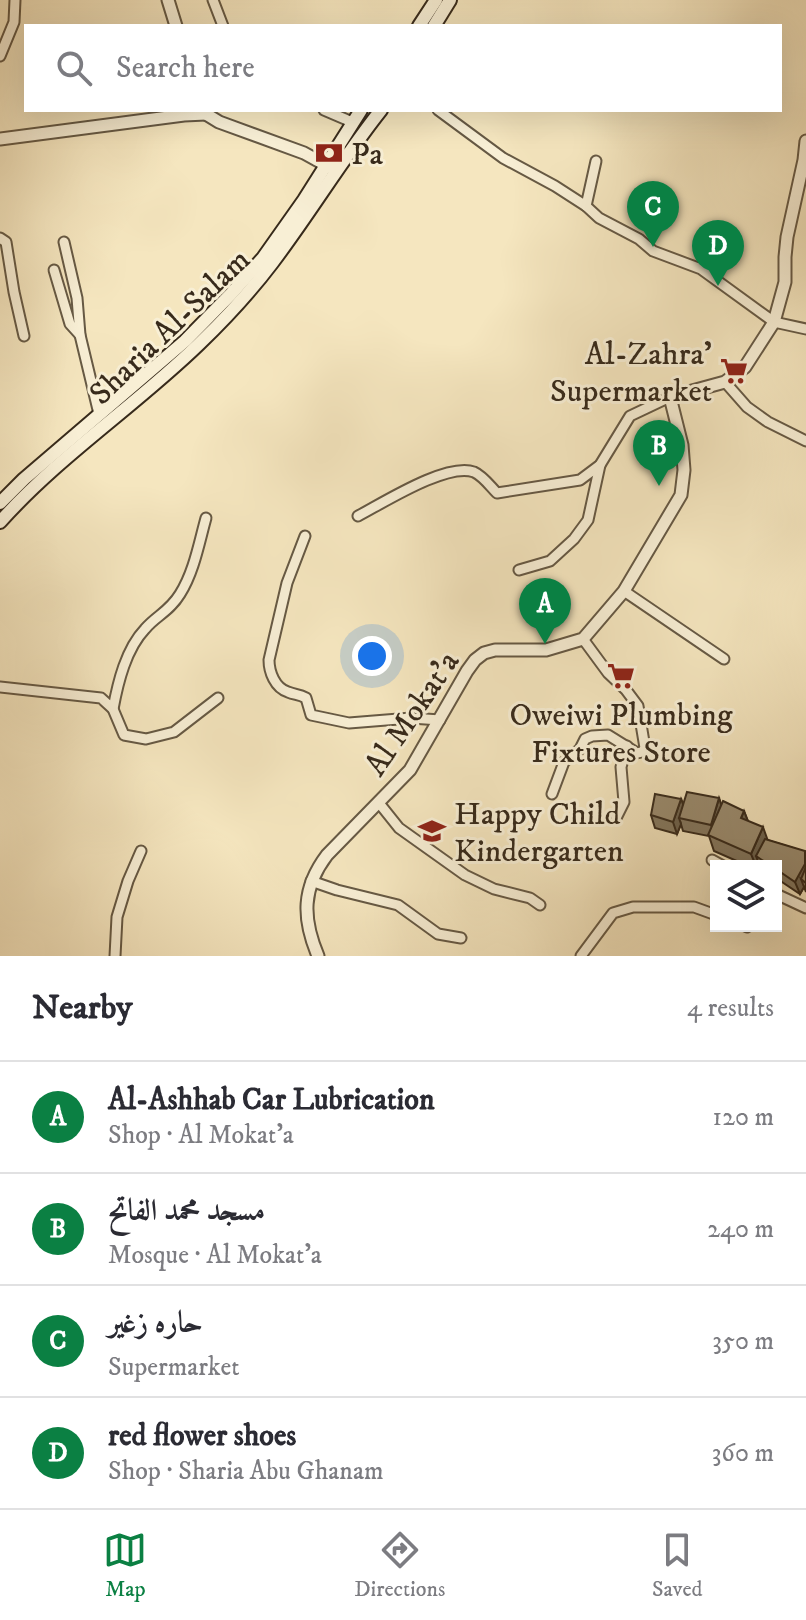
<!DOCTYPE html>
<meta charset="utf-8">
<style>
:root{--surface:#fff;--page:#f7f7f7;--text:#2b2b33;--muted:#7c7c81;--line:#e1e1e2;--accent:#0b8043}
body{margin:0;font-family:"IM FELL DW Pica",Amiri,serif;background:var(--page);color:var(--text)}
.controls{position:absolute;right:24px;bottom:24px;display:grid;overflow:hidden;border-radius:0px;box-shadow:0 8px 32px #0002}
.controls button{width:72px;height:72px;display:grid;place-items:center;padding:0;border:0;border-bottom:2px solid var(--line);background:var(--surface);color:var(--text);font:40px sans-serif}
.you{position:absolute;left:372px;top:656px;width:28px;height:28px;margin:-20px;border:6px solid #fff;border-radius:50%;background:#1a73e8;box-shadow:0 0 0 12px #1a73e833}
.badge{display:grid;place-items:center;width:52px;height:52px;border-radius:50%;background:var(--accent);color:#fff;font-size:26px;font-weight:700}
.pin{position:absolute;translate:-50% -66px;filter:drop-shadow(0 2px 4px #0008)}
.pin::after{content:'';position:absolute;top:42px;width:28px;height:24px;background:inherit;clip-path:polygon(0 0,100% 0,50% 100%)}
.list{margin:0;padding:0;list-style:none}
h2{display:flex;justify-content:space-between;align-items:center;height:104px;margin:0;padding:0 32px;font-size:34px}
h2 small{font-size:26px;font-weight:400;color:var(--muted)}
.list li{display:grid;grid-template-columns:52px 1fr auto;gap:24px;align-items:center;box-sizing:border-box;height:112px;padding:0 32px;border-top:2px solid var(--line)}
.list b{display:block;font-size:30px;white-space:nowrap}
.list p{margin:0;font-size:26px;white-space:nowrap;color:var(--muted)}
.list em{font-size:26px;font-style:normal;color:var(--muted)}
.icon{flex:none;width:44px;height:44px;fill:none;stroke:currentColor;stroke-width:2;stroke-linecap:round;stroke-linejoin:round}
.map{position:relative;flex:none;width:806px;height:956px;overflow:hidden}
.search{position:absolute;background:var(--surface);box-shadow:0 8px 32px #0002;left:24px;right:24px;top:24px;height:88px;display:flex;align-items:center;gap:20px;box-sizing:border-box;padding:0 28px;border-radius:0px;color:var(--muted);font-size:30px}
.sheet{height:552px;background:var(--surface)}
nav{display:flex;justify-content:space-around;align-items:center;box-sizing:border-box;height:112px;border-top:2px solid var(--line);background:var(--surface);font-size:22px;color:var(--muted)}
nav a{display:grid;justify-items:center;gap:4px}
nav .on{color:var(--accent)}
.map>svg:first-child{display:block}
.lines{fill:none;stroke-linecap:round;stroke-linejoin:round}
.minor-casing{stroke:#665944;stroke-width:13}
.tertiary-casing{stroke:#665944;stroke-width:15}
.secondary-casing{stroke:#372a1b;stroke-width:16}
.minor{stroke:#f8efd5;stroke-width:9}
.tertiary{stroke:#f8efd5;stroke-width:11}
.secondary{stroke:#f8efd5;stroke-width:12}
.wall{fill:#847860;stroke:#372a1b;stroke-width:2}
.shaded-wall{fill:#6c624e;stroke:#372a1b;stroke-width:2}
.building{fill:#9a8c70;stroke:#372a1b;stroke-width:2}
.labels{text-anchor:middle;stroke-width:6;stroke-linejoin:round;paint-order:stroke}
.poi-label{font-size:32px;fill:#372a1b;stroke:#f8efd5;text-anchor:start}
.street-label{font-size:32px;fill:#372a1b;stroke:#f8efd5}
</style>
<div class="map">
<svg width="806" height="956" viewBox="0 0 806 956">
<rect width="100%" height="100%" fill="#f5e6bf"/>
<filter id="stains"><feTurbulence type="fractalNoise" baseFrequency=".0025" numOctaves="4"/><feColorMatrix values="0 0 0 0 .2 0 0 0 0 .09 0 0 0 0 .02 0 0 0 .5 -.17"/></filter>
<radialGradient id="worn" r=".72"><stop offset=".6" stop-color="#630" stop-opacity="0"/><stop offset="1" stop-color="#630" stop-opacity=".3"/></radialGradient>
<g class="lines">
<!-- minor casing -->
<g class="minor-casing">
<g id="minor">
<path d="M 213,0 L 223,26"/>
<path d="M 0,56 L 14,22 L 15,0"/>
<path d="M 324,110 L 352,122"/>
<path d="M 438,110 L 503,158 L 555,186 L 586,206 L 599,218 L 639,239 L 653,251 L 701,269 L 774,322 L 806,329"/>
<path d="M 586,206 L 596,161"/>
<path d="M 0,238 L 6,242 L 14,292 L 24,336"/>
<path d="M 64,242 L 77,298 L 80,335 L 99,414"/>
<path d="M 54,270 L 70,324 L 80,335"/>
<path d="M 725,382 L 747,407 L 768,422 L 806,441"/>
<path d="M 358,516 C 383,503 447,462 474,472 C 483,476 490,486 497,493 L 580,480 L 600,465 L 630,416 L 670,397"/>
<path d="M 305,536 L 287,583 L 269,660 C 269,672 275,688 288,692 C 295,695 299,694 306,698 L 311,715 L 349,723 L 411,718 L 440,720"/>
<path d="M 519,570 L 550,561 L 574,539 L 588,520 L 600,465"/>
<path d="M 624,591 L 724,659"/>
<path d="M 0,687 L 101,698 L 113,709 L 124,735 L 146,739 L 174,732 L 218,698"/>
<path d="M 113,709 C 118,682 126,649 145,629 C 157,615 169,612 180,594 C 194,572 199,543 206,518"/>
<path d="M 552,794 L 564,762 L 580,749 L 585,739 L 592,736 L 608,735 L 637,753 L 642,752 L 645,748 L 638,706 L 626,690 L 608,673 L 583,639"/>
<path d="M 379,803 L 399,828 L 465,875 L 494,889 L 530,898 L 540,905"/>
<path d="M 616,818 L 624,802 L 621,767 L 627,746"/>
<path d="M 712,860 L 723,866"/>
<path d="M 311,881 L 337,890 L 398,905 L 438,934 L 461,938"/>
<path d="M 776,894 L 806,908"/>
<path d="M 745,926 L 747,927"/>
<path d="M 115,956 L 117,917 L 128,881 L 141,851"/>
<path d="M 581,956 L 613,913 L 633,907 L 694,907 L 716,915"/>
</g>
</g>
<!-- tertiary casing -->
<g class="tertiary-casing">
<g id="tertiary">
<path d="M 168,0 L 176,26"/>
<path d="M 205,111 L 206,114 L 219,122 L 304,153 L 333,169"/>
<path d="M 0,139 L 184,115 L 206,114"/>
<path d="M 318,956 C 302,918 302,888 327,855 L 410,770 L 467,671 L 475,660 L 484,653 L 495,650 L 546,650 L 583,639 L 624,591 L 681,495 L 684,470 L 682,445 L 670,397 L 725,382 L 745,367 L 774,322 L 785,282 L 785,257 L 787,237 L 804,160 L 806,141"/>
</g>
</g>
<!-- secondary casing -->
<g class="secondary-casing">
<g id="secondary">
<path d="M 419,26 L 436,0"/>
<path d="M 434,26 L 450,0"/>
<path d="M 0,503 L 24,479 L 185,341 L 231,294 L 263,258 L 304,200 L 361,110"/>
<path d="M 0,522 C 59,456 135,406 199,344 C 225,319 250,292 272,263 C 310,213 342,159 381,110"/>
</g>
</g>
<!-- minor -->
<use href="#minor" class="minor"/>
<!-- tertiary -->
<use href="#tertiary" class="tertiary"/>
<!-- secondary -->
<use href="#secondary" class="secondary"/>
</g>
<!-- wall -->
<path class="wall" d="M 719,798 L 721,805 L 744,811 L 748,821 L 767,840 L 806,852 L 806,892 L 804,887 L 800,894 L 776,878 L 776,866 L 760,866 L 759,864 L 759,866 L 748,866 L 714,851 L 709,836 L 683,831 L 681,824 L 677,834 L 655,828 L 651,815 L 681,799 L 683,804 Z"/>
<!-- shaded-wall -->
<g class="shaded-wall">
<path d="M 719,798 L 723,810 L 716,837 L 711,825 Z"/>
<path d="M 681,799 L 686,811 L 679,818 L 681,824 L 677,834 L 673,822 Z"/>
<path d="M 744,811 L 750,827 L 741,818 Z"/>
<path d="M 763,827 L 769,844 L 756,856 L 759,864 L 759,866 L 756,866 L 751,854 Z"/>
<path d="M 805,851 L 806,883 L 801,879 L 804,887 L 800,894 L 795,882 Z"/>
</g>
<!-- building -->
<g class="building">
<path d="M 687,792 L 719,798 L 711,825 L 679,818 Z"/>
<path d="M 655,794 L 681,799 L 673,822 L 651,815 Z"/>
<path d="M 723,801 L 744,811 L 741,818 L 763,827 L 751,854 L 708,835 Z"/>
<path d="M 765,839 L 805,851 L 805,864 L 795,882 L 776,869 L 776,866 L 771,866 L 756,856 Z"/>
<path d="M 806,867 L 806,883 L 801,879 Z"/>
</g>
<!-- icons -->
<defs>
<g id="bank-bare" transform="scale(2.16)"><path d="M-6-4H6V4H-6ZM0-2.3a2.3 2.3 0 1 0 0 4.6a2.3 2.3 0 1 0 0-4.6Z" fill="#8f2418" stroke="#f8efd5" stroke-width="2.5" paint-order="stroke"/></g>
<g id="supermarket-bare" transform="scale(2.16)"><path d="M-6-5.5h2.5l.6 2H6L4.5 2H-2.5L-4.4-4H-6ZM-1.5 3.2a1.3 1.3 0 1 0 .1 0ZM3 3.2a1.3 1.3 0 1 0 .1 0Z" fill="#8f2418" stroke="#f8efd5" stroke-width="2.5" paint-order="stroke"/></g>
<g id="school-bare" transform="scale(2.16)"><path d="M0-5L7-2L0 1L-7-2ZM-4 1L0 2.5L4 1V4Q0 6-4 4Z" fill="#8f2418" stroke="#f8efd5" stroke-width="2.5" paint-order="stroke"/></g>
</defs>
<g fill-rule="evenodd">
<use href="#bank-bare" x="329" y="153"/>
<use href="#supermarket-bare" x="734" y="371"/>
<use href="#supermarket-bare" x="621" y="676"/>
<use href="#school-bare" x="432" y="831"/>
</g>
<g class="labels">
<!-- poi labels -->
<g class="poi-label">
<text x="351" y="164">Pa</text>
<text x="712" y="364" text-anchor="end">Al-Zahra'<tspan x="712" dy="37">Supermarket</tspan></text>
<text x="621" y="725" text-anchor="middle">Oweiwi Plumbing<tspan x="621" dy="37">Fixtures Store</tspan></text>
<text x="454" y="824">Happy Child<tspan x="454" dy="37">Kindergarten</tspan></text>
</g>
<!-- street labels -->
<g class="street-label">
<text transform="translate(169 326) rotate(-44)" y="11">Sharia Al-Salam</text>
<text transform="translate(411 713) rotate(-56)" y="11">Al Mokat'a</text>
</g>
</g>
<rect width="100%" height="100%" filter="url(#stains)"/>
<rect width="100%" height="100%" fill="url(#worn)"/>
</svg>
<div class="controls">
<button><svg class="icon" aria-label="layers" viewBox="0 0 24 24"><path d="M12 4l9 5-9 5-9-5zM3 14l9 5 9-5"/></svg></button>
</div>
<div class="you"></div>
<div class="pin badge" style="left:545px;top:644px">A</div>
<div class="pin badge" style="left:659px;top:486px">B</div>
<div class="pin badge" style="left:653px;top:247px">C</div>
<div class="pin badge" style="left:718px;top:286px">D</div>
<div class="search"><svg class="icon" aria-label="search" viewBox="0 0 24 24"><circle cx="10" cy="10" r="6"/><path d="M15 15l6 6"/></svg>Search here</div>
</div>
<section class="sheet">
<h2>Nearby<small>4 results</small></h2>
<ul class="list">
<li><span class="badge">A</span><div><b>Al-Ashhab Car Lubrication</b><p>Shop · Al Mokat'a</p></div><em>120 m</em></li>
<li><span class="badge">B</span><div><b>مسجد محمد الفاتح</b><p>Mosque · Al Mokat'a</p></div><em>240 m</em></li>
<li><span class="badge">C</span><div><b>حاره زغير</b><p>Supermarket</p></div><em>350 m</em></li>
<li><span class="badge">D</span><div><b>red flower shoes</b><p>Shop · Sharia Abu Ghanam</p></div><em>360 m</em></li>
</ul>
</section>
<nav>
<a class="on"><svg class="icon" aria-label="map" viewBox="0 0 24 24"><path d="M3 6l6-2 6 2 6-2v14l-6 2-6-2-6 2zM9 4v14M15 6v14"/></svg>Map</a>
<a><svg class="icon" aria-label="directions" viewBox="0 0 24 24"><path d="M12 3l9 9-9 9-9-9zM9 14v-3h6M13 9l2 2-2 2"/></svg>Directions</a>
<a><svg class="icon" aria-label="saved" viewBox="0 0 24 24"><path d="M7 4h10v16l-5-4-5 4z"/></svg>Saved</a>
</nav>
